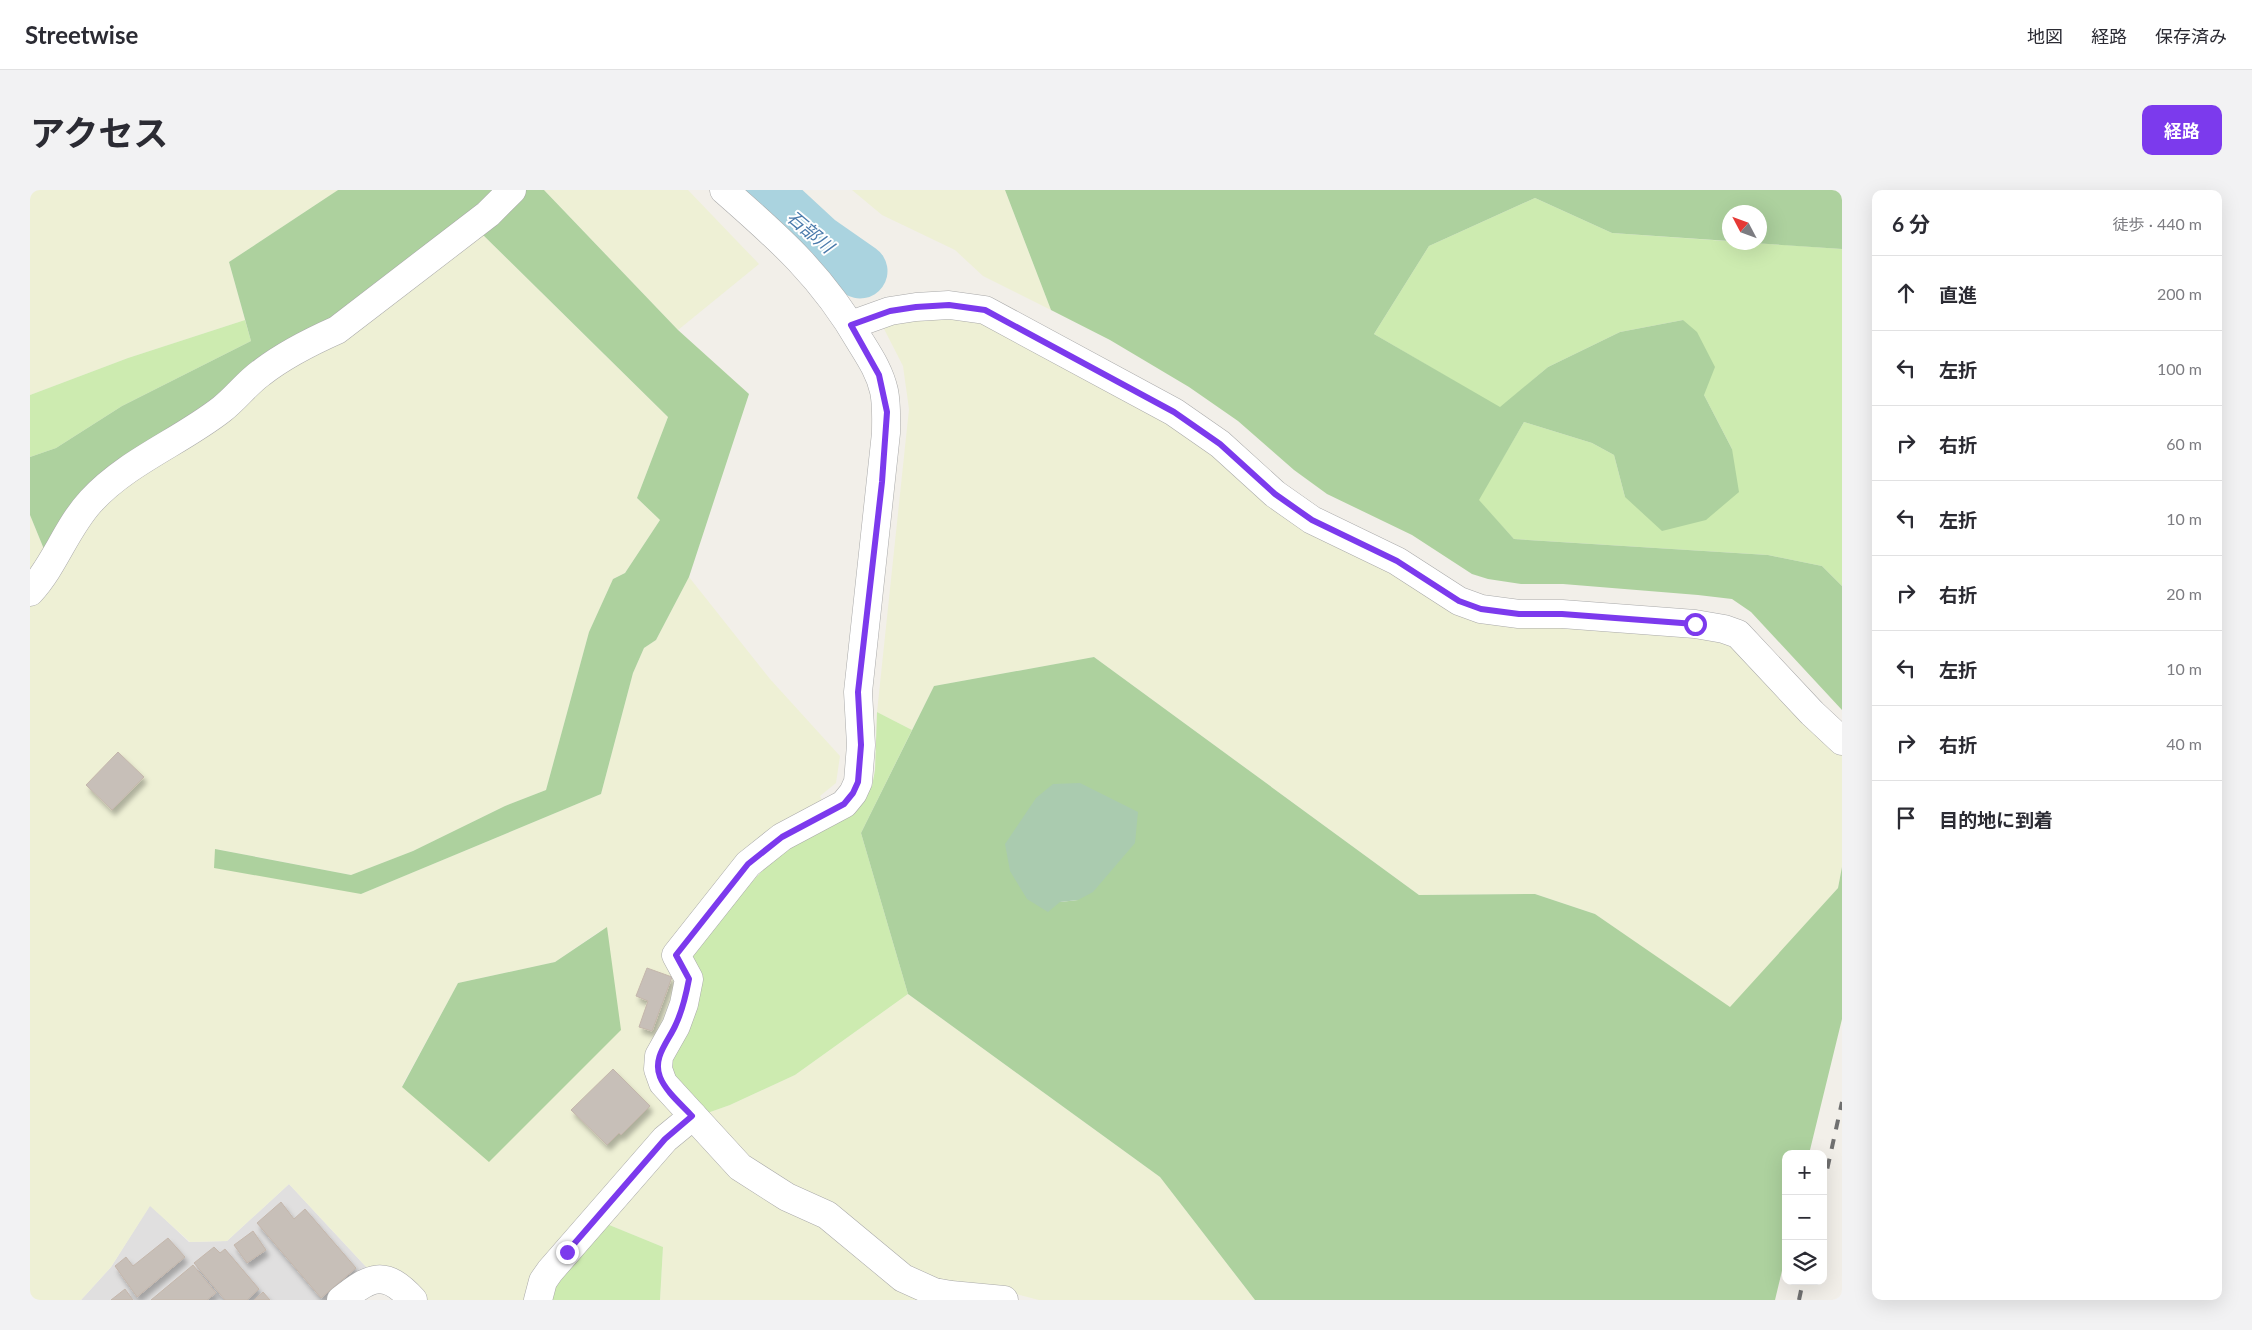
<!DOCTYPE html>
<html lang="ja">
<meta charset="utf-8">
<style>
:root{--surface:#fff;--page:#f2f2f3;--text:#2b2b33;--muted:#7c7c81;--line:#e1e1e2;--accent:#7c3aed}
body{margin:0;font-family:Lato,"Noto Sans JP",sans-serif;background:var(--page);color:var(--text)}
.controls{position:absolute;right:15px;bottom:15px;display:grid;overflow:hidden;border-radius:10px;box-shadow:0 5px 20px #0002}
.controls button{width:45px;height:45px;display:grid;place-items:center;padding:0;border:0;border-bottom:1px solid var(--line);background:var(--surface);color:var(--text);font:25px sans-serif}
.compass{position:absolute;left:1692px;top:15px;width:45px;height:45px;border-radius:50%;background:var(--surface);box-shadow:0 5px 20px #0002;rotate:311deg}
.stop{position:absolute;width:15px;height:15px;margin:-11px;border:4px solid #7c3aed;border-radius:50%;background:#fff}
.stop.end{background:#7c3aed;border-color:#fff;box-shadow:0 1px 5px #0008}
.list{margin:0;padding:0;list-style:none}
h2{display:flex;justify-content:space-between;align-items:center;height:65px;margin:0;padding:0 20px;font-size:21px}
h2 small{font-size:16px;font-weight:400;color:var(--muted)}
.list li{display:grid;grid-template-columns:32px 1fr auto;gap:15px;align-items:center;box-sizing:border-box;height:75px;padding:0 20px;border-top:1px solid var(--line)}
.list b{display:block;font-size:19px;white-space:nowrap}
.list em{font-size:16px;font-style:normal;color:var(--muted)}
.icon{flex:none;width:28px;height:28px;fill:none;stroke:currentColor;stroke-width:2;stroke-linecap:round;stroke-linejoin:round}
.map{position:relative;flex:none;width:1812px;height:1110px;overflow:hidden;border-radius:10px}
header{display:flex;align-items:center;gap:30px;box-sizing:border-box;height:70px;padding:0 25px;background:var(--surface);border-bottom:1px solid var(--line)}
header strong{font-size:24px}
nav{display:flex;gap:28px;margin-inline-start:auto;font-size:18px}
.intro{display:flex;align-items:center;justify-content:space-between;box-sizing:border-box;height:120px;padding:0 30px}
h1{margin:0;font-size:35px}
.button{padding:12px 22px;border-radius:10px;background:var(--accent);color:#fff;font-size:18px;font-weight:700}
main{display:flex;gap:30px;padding:0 30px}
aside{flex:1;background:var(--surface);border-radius:10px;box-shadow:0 5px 20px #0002}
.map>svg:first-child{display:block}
.residential{fill:#e0dfdf}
.farmland{fill:#eef0d5;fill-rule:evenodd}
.grass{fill:#cdebb0}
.forest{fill:#add19e;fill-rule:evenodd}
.cemetery{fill:#aacbaf}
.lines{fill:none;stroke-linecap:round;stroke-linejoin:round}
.river{stroke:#aad3df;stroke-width:55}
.building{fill:#c7bfb8;stroke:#c4b6ab;filter:url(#shadow)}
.street-casing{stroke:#a9a9a9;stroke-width:29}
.street{stroke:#fff;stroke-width:28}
.rail{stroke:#707070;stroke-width:4;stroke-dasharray:10 10;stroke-linecap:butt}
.route{stroke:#7c3aed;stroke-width:6}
.labels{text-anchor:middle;stroke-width:4;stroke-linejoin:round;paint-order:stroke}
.water-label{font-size:18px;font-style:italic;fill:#4a7aab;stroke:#fff}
</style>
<header>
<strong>Streetwise</strong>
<nav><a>地図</a><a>経路</a><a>保存済み</a></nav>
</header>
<div class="intro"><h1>アクセス</h1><a class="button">経路</a></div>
<main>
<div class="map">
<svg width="1812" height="1110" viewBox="0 0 1812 1110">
<defs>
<filter id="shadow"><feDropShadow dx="3" dy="5.5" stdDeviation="2.5" flood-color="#0004"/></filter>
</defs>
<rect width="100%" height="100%" fill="#f2efe9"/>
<!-- residential -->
<path class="residential" d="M 259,994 L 339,1080 L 298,1110 L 51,1110 L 81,1077 L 120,1015 L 159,1052 L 197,1051 Z"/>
<!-- farmland -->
<g class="farmland">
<path d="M 0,0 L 308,0 L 199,72 L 215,130 L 98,168 L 0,205 Z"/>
<path d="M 514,0 L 658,0 L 729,74 L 648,140 Z"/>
<path d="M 822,0 L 975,0 L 1021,120 L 953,86 L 925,60 L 852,25 Z"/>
<path d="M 449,41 L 638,227 L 607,308 L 630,330 L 595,383 L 583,389 L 559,442 L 516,600 L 475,616 L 383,661 L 321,685 L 186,659 L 331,704 L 571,604 L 603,483 L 614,458 L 626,450 L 659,387 L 740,489 L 810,566 L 806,593 L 790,606 L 795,616 L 733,650 L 652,794 L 645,930 L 503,1110 L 397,1110 L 377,1086 L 339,1080 L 259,994 L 197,1051 L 160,1052 L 120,1016 L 81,1077 L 51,1110 L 0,1110 L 0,411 L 66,316 ZM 576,737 L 372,896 L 428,793 L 525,772 Z"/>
<path d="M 860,128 L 954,129 L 1073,193 L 1423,418 L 1696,447 L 1812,564 L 1812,677 L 1808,698 L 1700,818 L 1565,724 L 1505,704 L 1389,705 L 1064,467 L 904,496 L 882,540 L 847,522 L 879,219 L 873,176 L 850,131 Z"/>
<path d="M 0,325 L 18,369 L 0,395 Z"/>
<path d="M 878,804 L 1130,987 L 1225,1110 L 1009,1110 L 982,1103 L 903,1093 L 759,1000 L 669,926 L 700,915 L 765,885 Z"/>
<path d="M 665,939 L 909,1110 L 630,1110 L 633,1057 L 572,1032 L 601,995 Z"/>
</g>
<!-- grass -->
<g class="grass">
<path d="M 1505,8 L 1582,43 L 1812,59 L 1812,396 L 1792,376 L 1738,365 L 1484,349 L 1448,310 L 1494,232 L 1562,253 L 1584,265 L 1595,307 L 1702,259 L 1674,205 L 1653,130 L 1590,142 L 1518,177 L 1470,218 L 1344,144 L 1399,56 Z"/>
<path d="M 215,130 L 221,151 L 92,216 L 26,258 L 0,267 L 0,205 L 98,168 Z"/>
<path d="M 847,522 L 882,540 L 831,643 L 878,804 L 765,885 L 700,915 L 669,926 L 648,906 L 638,862 L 654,764 L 734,679 L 760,657 L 827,615 L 842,596 L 845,580 Z"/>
<path d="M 572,1032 L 633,1057 L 630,1110 L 515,1110 Z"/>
</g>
<!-- forest -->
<g class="forest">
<path d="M 308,0 L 477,0 L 154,236 L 18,369 L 0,325 L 0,267 L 26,258 L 92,216 L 221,151 L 199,72 Z"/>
<path d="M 493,0 L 514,0 L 648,140 L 719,204 L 659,387 L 626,450 L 614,458 L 603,483 L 571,604 L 331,704 L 184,678 L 185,659 L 321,685 L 383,661 L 475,616 L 516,600 L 559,442 L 583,389 L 595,383 L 630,330 L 607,308 L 638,227 L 449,41 Z"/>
<path d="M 975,0 L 1812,0 L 1812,59 L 1723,53 L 1730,52 L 1730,22 L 1700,22 L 1699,51 L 1582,43 L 1505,8 L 1399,56 L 1344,144 L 1470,217 L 1518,177 L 1590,142 L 1653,130 L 1667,142 L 1685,177 L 1674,205 L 1702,259 L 1709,302 L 1676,330 L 1632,341 L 1595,307 L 1584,265 L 1562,253 L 1494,232 L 1449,310 L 1484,349 L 1738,365 L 1792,376 L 1812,396 L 1812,520 L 1721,422 L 1702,409 L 1668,405 L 1533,394 L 1491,394 L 1458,389 L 1442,384 L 1382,345 L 1297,304 L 1264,280 L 1208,231 L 1159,197 L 1080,150 L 1021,120 Z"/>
<path d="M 1064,467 L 1389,705 L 1505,704 L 1565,724 L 1700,817 L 1808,698 L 1812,677 L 1812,829 L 1779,964 L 1756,964 L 1756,1064 L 1745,1110 L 1225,1110 L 1130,987 L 878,804 L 831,643 L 904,496 ZM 1006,608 L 1048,710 L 1030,712 Z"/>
<path d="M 577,737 L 591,840 L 459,972 L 372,897 L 428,793 L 525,772 Z"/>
</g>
<!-- cemetery -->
<path class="cemetery" d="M 1050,593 L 1108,622 L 1105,653 L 1063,702 L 1048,710 L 1030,712 L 1018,722 L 997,709 L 980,681 L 975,654 L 1006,608 L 1023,594 Z"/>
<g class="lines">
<!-- river -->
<path class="river" d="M 732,0 L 787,51 L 830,81"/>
</g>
<!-- building -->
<g class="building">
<path d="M 88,562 L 114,587 L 82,620 L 56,595 Z"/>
<path d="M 617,778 L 642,787 L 622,841 L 609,837 L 618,811 L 606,806 Z"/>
<path d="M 583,879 L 620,916 L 591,945 L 589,943 L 577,955 L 541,920 Z"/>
<path d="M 251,1012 L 264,1029 L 275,1019 L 326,1078 L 291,1108 L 227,1033 Z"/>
<path d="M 223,1041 L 236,1060 L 217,1073 L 204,1055 Z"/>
<path d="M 138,1048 L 155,1067 L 107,1107 L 85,1076 L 96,1067 L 103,1076 Z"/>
<path d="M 184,1057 L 190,1063 L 195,1059 L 229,1099 L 217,1110 L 195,1110 L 164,1073 Z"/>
<path d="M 163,1075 L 186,1103 L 177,1110 L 121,1110 Z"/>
<path d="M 95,1099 L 103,1110 L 81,1110 Z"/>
<path d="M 233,1102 L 240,1110 L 224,1110 Z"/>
</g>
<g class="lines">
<!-- street casing -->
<g class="street-casing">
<g id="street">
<path d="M 694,0 C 750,49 793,87 831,153 C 841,169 850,183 854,201 C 857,215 856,229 856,243 L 828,502 L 831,555 L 828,592 L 823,603 L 814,614 L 752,647 L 718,674 L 646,765 L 659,789 L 654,814 L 646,836 L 629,866 L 628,879 L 633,893 L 710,977 L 757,1007 L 797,1025 L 873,1088 L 904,1102 L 921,1105 L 974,1110"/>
<path d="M 821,135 L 860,121 L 886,117 L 919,115 L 955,120 L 1144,222 L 1190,254 L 1245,304 L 1282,330 L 1367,371 L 1429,411 L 1451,419 L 1489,424 L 1532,424 L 1665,434 L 1694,439 L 1708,444 L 1782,523 L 1812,551"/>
<path d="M 0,402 C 25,375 36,338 61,311 C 98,271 150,252 192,219 C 206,208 217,193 231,183 C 254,165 280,152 307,140 L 458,24 L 482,0"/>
<path d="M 311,1110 C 341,1086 355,1079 383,1110"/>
<path d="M 508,1110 L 513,1091 L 520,1081 L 635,949 L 663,926"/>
</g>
</g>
<!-- street -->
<use href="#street" class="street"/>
<!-- rail -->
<g class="rail">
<path d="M 1793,998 L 1812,912"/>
<path d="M 1769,1110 L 1773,1091"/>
</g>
</g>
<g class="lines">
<!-- route -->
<path class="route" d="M 537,1062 L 635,949 L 662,926 C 652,915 636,902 630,887 C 622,867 639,851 646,834 C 653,819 656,805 659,789 L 646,765 L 718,674 L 752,647 L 814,614 L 823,603 L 828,592 L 831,555 L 828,502 L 852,292 L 857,222 L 849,185 L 821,135 L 860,121 L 886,117 L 919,115 L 955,120 L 1144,222 L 1190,254 L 1245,304 L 1282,330 L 1367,371 L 1429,411 L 1451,419 L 1489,424 L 1532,424 L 1665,434"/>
</g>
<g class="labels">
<!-- water labels -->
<g class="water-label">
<text transform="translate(780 42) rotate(40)" y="6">石部川</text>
</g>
</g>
</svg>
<div class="controls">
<button>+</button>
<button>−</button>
<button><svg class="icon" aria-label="layers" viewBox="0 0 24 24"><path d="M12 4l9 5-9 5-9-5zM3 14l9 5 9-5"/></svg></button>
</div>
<svg class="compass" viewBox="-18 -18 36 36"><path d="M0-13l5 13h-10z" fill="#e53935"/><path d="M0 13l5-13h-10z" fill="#7c7c81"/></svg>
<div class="stop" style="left:1665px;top:434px"></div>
<div class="stop end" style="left:537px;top:1062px"></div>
</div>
<aside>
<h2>6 分<small>徒歩 · 440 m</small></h2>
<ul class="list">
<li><svg class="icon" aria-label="ahead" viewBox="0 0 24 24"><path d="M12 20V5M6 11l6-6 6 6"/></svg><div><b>直進</b></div><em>200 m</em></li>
<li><svg class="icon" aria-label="left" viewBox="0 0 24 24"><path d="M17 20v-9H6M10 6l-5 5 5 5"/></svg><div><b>左折</b></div><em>100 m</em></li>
<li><svg class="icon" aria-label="right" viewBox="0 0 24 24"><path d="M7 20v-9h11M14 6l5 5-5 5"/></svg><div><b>右折</b></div><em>60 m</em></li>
<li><svg class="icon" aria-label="left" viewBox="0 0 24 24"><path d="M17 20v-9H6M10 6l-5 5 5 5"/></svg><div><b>左折</b></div><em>10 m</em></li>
<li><svg class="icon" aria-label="right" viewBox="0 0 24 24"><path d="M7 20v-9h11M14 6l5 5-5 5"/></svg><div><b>右折</b></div><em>20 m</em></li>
<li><svg class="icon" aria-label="left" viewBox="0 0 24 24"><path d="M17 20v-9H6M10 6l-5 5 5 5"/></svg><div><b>左折</b></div><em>10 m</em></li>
<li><svg class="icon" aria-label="right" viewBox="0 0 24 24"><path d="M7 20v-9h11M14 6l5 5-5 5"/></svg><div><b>右折</b></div><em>40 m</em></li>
<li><svg class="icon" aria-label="arrive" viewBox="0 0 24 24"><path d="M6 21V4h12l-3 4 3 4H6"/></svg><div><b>目的地に到着</b></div></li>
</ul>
</aside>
</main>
